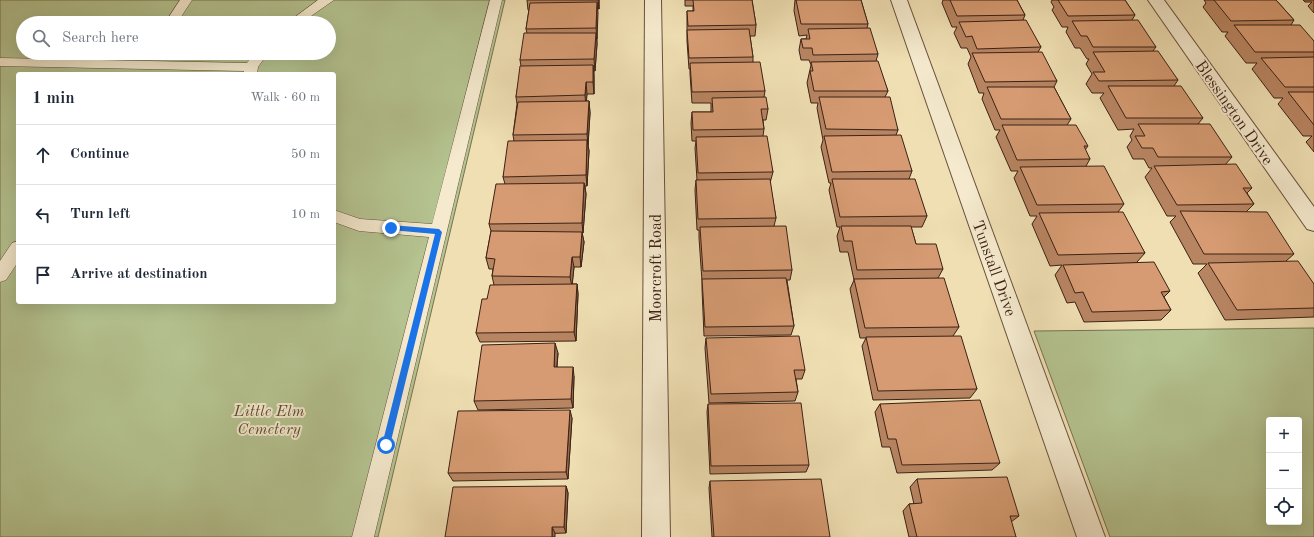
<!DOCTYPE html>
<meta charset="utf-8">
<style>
:root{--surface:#fff;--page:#f6f6f7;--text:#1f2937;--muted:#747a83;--line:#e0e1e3}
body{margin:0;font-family:"Old Standard TT",serif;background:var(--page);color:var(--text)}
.controls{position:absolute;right:12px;bottom:12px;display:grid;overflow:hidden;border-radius:4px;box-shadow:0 4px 16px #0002}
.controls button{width:36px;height:36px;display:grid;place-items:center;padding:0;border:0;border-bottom:1px solid var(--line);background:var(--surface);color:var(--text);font:20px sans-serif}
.stop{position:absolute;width:12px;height:12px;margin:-9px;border:3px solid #1a73e8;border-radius:50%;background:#fff}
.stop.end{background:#1a73e8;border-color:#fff;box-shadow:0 1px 4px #0008}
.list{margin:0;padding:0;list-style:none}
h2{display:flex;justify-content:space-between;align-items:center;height:52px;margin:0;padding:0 16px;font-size:17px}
h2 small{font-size:13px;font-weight:400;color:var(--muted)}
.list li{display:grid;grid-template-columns:26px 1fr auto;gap:12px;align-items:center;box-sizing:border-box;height:60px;padding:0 16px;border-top:1px solid var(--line)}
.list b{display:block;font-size:15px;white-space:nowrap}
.list em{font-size:13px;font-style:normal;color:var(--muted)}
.icon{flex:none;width:22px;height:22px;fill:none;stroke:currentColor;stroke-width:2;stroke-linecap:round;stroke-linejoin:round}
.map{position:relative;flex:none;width:1314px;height:537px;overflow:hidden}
.search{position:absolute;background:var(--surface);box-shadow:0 4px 16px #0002;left:16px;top:16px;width:320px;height:44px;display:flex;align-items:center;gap:10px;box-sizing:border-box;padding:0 14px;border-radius:22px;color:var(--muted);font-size:15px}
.panel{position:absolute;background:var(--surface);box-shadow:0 4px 16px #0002;left:16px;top:72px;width:320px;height:232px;border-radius:4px}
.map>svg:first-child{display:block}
.green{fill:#b4c390;stroke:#787252;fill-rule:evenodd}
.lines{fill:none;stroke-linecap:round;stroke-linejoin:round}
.service-casing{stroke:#69503c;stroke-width:1}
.minor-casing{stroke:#69503c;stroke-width:2}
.service{fill:#f5eace;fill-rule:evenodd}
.minor{fill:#f5eace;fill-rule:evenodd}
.wall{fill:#b88562;stroke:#3c2115}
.shaded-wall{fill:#966c50;stroke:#3c2115}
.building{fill:#d69b72;stroke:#3c2115}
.route{fill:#1a73e8}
.labels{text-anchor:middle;stroke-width:4;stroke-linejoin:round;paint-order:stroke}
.street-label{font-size:16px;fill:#3c2115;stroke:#f5eace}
.park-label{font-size:16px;font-style:italic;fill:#5a4a34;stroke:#f5eace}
</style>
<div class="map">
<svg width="1314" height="537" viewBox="0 0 1314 537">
<rect width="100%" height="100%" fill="#efdfb3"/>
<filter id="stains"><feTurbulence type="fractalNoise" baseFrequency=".005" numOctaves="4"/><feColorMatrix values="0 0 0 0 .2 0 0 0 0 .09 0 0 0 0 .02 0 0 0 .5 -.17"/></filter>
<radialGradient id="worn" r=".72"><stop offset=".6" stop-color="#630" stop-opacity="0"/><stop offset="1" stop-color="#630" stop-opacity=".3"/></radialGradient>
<!-- green -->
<g class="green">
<path d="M 0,0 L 505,0 L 378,537 L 0,537 ZM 23,23 L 329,23 L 329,53 L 23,53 ZM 18,74 L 334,74 L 334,302 L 18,302 Z"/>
<path d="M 1314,328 L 1314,537 L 1110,537 L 1034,331 ZM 1269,420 L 1299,420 L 1299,522 L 1269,522 Z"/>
</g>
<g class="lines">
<!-- service casing -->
<g class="service-casing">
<g id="service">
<path d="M 180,0 L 192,0 L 177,23 L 165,23 Z"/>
<path d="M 318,0 L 334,0 L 301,23 L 287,23 Z"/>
<path d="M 490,0 L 502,0 L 374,537 L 352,537 L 429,237 L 359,231 L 334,222 L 334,210 L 360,219 L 432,224 Z"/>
<path d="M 254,53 L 268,53 L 258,67 L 257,74 L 243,74 L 244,71 L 0,66 L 0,58 L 247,63 Z"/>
<path d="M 18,241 L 18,262 L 6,280 L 0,282 L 0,261 L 12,243 Z"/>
</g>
</g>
<!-- minor casing -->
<g class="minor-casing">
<g id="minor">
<path d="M 645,0 L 661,0 L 670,537 L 642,537 Z"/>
<path d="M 891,0 L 907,0 L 1105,537 L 1077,537 Z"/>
<path d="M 1148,0 L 1164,0 L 1314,207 L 1314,231 L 1307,229 Z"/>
</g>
</g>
<!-- service -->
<use href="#service" class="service"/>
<!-- minor -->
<use href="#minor" class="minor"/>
</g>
<!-- wall -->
<g class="wall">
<path d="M 527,0 L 599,0 L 599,9 L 597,9 L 597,44 L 595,71 L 594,71 L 594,94 L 587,94 L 586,101 L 589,101 L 590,113 L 588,145 L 589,151 L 587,186 L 585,186 L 586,194 L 583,233 L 582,233 L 584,242 L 581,267 L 574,267 L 572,284 L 577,284 L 578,294 L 576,341 L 480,342 L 476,333 L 487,299 L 494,285 L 492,276 L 493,269 L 489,269 L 486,258 L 491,231 L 489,224 L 505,184 L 503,177 L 514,141 L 513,135 L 517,104 L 516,97 L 521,66 L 520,60 L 527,33 L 526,29 L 529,10 L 528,10 Z"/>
<path d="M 685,0 L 752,0 L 756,25 L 755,36 L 750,36 L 753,57 L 753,62 L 765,91 L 764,97 L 768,109 L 766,120 L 763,120 L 764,129 L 763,136 L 773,172 L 770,183 L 776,218 L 774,226 L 792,270 L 790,280 L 787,280 L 794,326 L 791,335 L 704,336 L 702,289 L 702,281 L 699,238 L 699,230 L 697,230 L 695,190 L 696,180 L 697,180 L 695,148 L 696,141 L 692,141 L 691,123 L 692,112 L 711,112 L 711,103 L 692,103 L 690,74 L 690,69 L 689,69 L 687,41 L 687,11 L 693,11 L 693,6 L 685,6 Z"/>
<path d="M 795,0 L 861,0 L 868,24 L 867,28 L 878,54 L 876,61 L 888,91 L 885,97 L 898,130 L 896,135 L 912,171 L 909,179 L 927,216 L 922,227 L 911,227 L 916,244 L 943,269 L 938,278 L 959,327 L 953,336 L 977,389 L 970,398 L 873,400 L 862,346 L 866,338 L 860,338 L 850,289 L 854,280 L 848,252 L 840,252 L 837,236 L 840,227 L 837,227 L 829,190 L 831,183 L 829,183 L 821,147 L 823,140 L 817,108 L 818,103 L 811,103 L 807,83 L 811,65 L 809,60 L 801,60 L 799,50 L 801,39 L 806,39 L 807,35 L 799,36 L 794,11 Z"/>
<path d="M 943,0 L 1017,0 L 1025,15 L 1023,20 L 1041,47 L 1038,52 L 1057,81 L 1054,87 L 1071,119 L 1067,125 L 1088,146 L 1085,150 L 1090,159 L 1086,166 L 1124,204 L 1118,212 L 1145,253 L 1137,262 L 1170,291 L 1164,297 L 1171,310 L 1161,320 L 1084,322 L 1075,302 L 1067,303 L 1055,275 L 1062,265 L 1050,266 L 1032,224 L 1037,216 L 1030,216 L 1014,178 L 1018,171 L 1011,171 L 996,137 L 1000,130 L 995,130 L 982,99 L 984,93 L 979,93 L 968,64 L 971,57 L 967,48 L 961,48 L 954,33 L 957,27 L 952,27 L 942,3 Z"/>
<path d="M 1052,0 L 1125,0 L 1135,15 L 1132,20 L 1156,47 L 1153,51 L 1178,80 L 1174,86 L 1203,118 L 1198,124 L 1232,157 L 1225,165 L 1252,188 L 1247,193 L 1254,204 L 1246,212 L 1294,254 L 1286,261 L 1314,284 L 1314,317 L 1225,320 L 1198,273 L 1207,264 L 1193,264 L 1170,222 L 1176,216 L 1167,216 L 1145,177 L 1152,168 L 1149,168 L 1144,159 L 1133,159 L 1127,147 L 1132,140 L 1130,136 L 1134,129 L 1118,130 L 1100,98 L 1104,93 L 1092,93 L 1086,84 L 1092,74 L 1086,64 L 1089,59 L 1087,59 L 1080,48 L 1075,48 L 1066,32 L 1068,27 L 1062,27 L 1052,10 L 1054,7 L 1051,2 Z"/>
<path d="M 1204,0 L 1276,0 L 1294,20 L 1291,25 L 1314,41 L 1314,152 L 1306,142 L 1312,136 L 1303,136 L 1278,104 L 1283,98 L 1274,98 L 1252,69 L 1257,63 L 1246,63 L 1225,36 L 1228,32 L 1222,32 L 1203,7 L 1206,3 Z"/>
<path d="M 1303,0 L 1314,0 L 1314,13 L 1308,6 L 1312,2 L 1305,2 Z"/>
<path d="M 706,338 L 805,370 L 802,379 L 796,379 L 798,392 L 795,401 L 709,403 L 705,348 Z"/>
<path d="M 558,353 L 557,367 L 574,376 L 573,408 L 478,410 L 474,401 Z"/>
<path d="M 708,404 L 809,465 L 806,472 L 710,474 L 707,412 Z"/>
<path d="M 880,404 L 1000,463 L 992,470 L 897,473 L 890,447 L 882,447 L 875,412 Z"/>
<path d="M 572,418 L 568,479 L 453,481 L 448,473 Z"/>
<path d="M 917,479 L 1019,516 L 1011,522 L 1016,537 L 909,537 L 903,511 L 909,504 L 914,504 L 910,487 Z"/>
<path d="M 710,481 L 830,537 L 712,537 L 709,488 Z"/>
<path d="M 566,486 L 568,493 L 566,533 L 445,537 Z"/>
</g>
<!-- shaded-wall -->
<g class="shaded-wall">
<path d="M 598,0 L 599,0 L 599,9 Z"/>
<path d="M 597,2 L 598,13 L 597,39 L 596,28 Z"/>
<path d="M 596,33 L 597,44 L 595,71 L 594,59 Z"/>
<path d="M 593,65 L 594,77 L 594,94 L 593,82 Z"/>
<path d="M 586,82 L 587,94 L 586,107 L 585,95 Z"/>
<path d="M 589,101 L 590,113 L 588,145 L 587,134 Z"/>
<path d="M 587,140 L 589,151 L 587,186 L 586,175 Z"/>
<path d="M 584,183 L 586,194 L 583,233 L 582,223 Z"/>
<path d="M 582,232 L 584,242 L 581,267 L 580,257 Z"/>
<path d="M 572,257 L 574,267 L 572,287 L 570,277 Z"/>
<path d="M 577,284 L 578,294 L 576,341 L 574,332 Z"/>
<path d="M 555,343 L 558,353 L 556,376 L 554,367 Z"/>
<path d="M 573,367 L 574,376 L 573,408 L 571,399 Z"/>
<path d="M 570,410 L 572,418 L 568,479 L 566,472 Z"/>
<path d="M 566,486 L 568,493 L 566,533 L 564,527 Z"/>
<path d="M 552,527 L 555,533 L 555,537 L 552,537 Z"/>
</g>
<!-- building -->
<g class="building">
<path d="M 693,0 L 752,0 L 756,25 L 688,26 L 687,11 L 694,11 Z"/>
<path d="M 796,0 L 861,0 L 868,24 L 801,24 Z"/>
<path d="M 950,0 L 1017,0 L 1025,15 L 957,16 Z"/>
<path d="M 1058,0 L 1125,0 L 1135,15 L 1068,16 Z"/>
<path d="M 1214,0 L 1276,0 L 1294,20 L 1231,21 Z"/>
<path d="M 597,2 L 596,28 L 526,29 L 530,3 Z"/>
<path d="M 1026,20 L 1041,47 L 977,49 L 972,36 L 966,37 L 959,22 Z"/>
<path d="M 1138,20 L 1156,47 L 1093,47 L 1087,36 L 1081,36 L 1072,21 Z"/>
<path d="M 1234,25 L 1300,25 L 1314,41 L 1314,52 L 1255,52 Z"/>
<path d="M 870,28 L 878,54 L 813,55 L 812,48 L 803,48 L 801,39 L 810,39 L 808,29 Z"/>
<path d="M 749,29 L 753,57 L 689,58 L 687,30 Z"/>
<path d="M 524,33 L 596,33 L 594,59 L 520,60 Z"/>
<path d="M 1158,51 L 1178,80 L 1099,81 L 1093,72 L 1105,72 L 1093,52 Z"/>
<path d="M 1042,52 L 1057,81 L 985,82 L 972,53 Z"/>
<path d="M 1314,57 L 1314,87 L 1285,87 L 1261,58 Z"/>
<path d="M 878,61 L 888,91 L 814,91 L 810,71 L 813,71 L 811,62 Z"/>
<path d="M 760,62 L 765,91 L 692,92 L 690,63 Z"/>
<path d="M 593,65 L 593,82 L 586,82 L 585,95 L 516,97 L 520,66 Z"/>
<path d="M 1108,86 L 1181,86 L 1203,118 L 1126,118 Z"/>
<path d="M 987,87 L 1054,87 L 1071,119 L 1001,119 Z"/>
<path d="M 1288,92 L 1314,92 L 1314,125 Z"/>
<path d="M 766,97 L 768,109 L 761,109 L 764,129 L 693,130 L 692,112 L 713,112 L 712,98 Z"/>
<path d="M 819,97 L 890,97 L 898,130 L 826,129 Z"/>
<path d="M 589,101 L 587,134 L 513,135 L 518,102 Z"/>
<path d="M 1138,124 L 1210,124 L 1232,157 L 1158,157 L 1153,148 L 1142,148 L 1135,136 L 1145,136 Z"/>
<path d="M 1002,125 L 1076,125 L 1088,146 L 1084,146 L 1090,159 L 1017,160 Z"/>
<path d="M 901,135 L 912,171 L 832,172 L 824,136 Z"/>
<path d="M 767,136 L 773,172 L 698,173 L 696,137 Z"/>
<path d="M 587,140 L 586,175 L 503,177 L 508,141 Z"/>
<path d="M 1236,164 L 1252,188 L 1243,188 L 1254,204 L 1177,205 L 1154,166 Z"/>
<path d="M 1104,166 L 1124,204 L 1037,205 L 1020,167 Z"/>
<path d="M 770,179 L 776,218 L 698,219 L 696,180 Z"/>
<path d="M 832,179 L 915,179 L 927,216 L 840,217 Z"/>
<path d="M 584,183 L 582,223 L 489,224 L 496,184 Z"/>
<path d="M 1180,211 L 1267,212 L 1294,254 L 1204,254 Z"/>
<path d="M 1123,212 L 1145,253 L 1058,255 L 1039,213 Z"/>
<path d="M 786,226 L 792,270 L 703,271 L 700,227 Z"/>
<path d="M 841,226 L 911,226 L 916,244 L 936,244 L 943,269 L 857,270 L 852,241 L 844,241 Z"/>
<path d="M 491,231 L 582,232 L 580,257 L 572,257 L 570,277 L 492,276 L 495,259 L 486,258 Z"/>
<path d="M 1298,261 L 1314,284 L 1314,308 L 1237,310 L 1208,263 Z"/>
<path d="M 1154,262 L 1170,291 L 1161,292 L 1171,310 L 1092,312 L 1083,292 L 1075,293 L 1063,265 Z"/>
<path d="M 786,278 L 794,326 L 705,327 L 702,279 Z"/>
<path d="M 944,278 L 959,327 L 865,328 L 854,279 Z"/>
<path d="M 577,284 L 574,332 L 476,333 L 482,299 L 487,299 L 490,285 Z"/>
<path d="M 799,336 L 805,370 L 794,370 L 798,392 L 711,394 L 706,338 Z"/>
<path d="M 961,336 L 977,389 L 878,391 L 866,337 Z"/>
<path d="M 555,343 L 554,367 L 573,367 L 571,399 L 474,401 L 482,345 Z"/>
<path d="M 980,400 L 1000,463 L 902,465 L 896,439 L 888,439 L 880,404 Z"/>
<path d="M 801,403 L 809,465 L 711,466 L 708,404 Z"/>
<path d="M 570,410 L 566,472 L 448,473 L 458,411 Z"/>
<path d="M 1007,477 L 1019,516 L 1010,516 L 1016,537 L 917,537 L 909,504 L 922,503 L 917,479 Z"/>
<path d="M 821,479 L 830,537 L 714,537 L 710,481 Z"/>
<path d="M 566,486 L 564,527 L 552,527 L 552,537 L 445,537 L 453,487 Z"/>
</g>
<!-- route -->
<path class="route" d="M 391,225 L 439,229 L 442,232 L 390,445 L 386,449 L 382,445 L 435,234 L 391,230 L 388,228 Z"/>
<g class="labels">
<!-- street labels -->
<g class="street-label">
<text transform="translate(1235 112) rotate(55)" y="6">Blessington Drive</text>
<text transform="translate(655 268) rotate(-90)" y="6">Moorcroft Road</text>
<text transform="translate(995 268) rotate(70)" y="6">Tunstall Drive</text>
</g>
<!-- park labels -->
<g class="park-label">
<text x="269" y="416">Little Elm<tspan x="269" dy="18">Cemetery</tspan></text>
</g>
</g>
<rect width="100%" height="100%" filter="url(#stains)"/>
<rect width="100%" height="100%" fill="url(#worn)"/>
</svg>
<div class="controls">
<button>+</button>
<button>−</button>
<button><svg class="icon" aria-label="locate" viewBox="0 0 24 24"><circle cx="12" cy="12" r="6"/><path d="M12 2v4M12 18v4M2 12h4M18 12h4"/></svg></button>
</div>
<div class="stop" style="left:386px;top:445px"></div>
<div class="stop end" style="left:391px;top:228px"></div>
<div class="search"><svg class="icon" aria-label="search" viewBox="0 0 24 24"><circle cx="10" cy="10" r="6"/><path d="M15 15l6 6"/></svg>Search here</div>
<section class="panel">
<h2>1 min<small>Walk · 60 m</small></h2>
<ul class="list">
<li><svg class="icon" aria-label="ahead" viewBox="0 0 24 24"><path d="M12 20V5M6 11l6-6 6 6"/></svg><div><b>Continue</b></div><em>50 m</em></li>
<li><svg class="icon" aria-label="left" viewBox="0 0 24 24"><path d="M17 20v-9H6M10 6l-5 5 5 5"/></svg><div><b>Turn left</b></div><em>10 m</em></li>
<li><svg class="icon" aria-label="arrive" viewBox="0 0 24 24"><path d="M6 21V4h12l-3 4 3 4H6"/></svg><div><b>Arrive at destination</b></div></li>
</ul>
</section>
</div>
